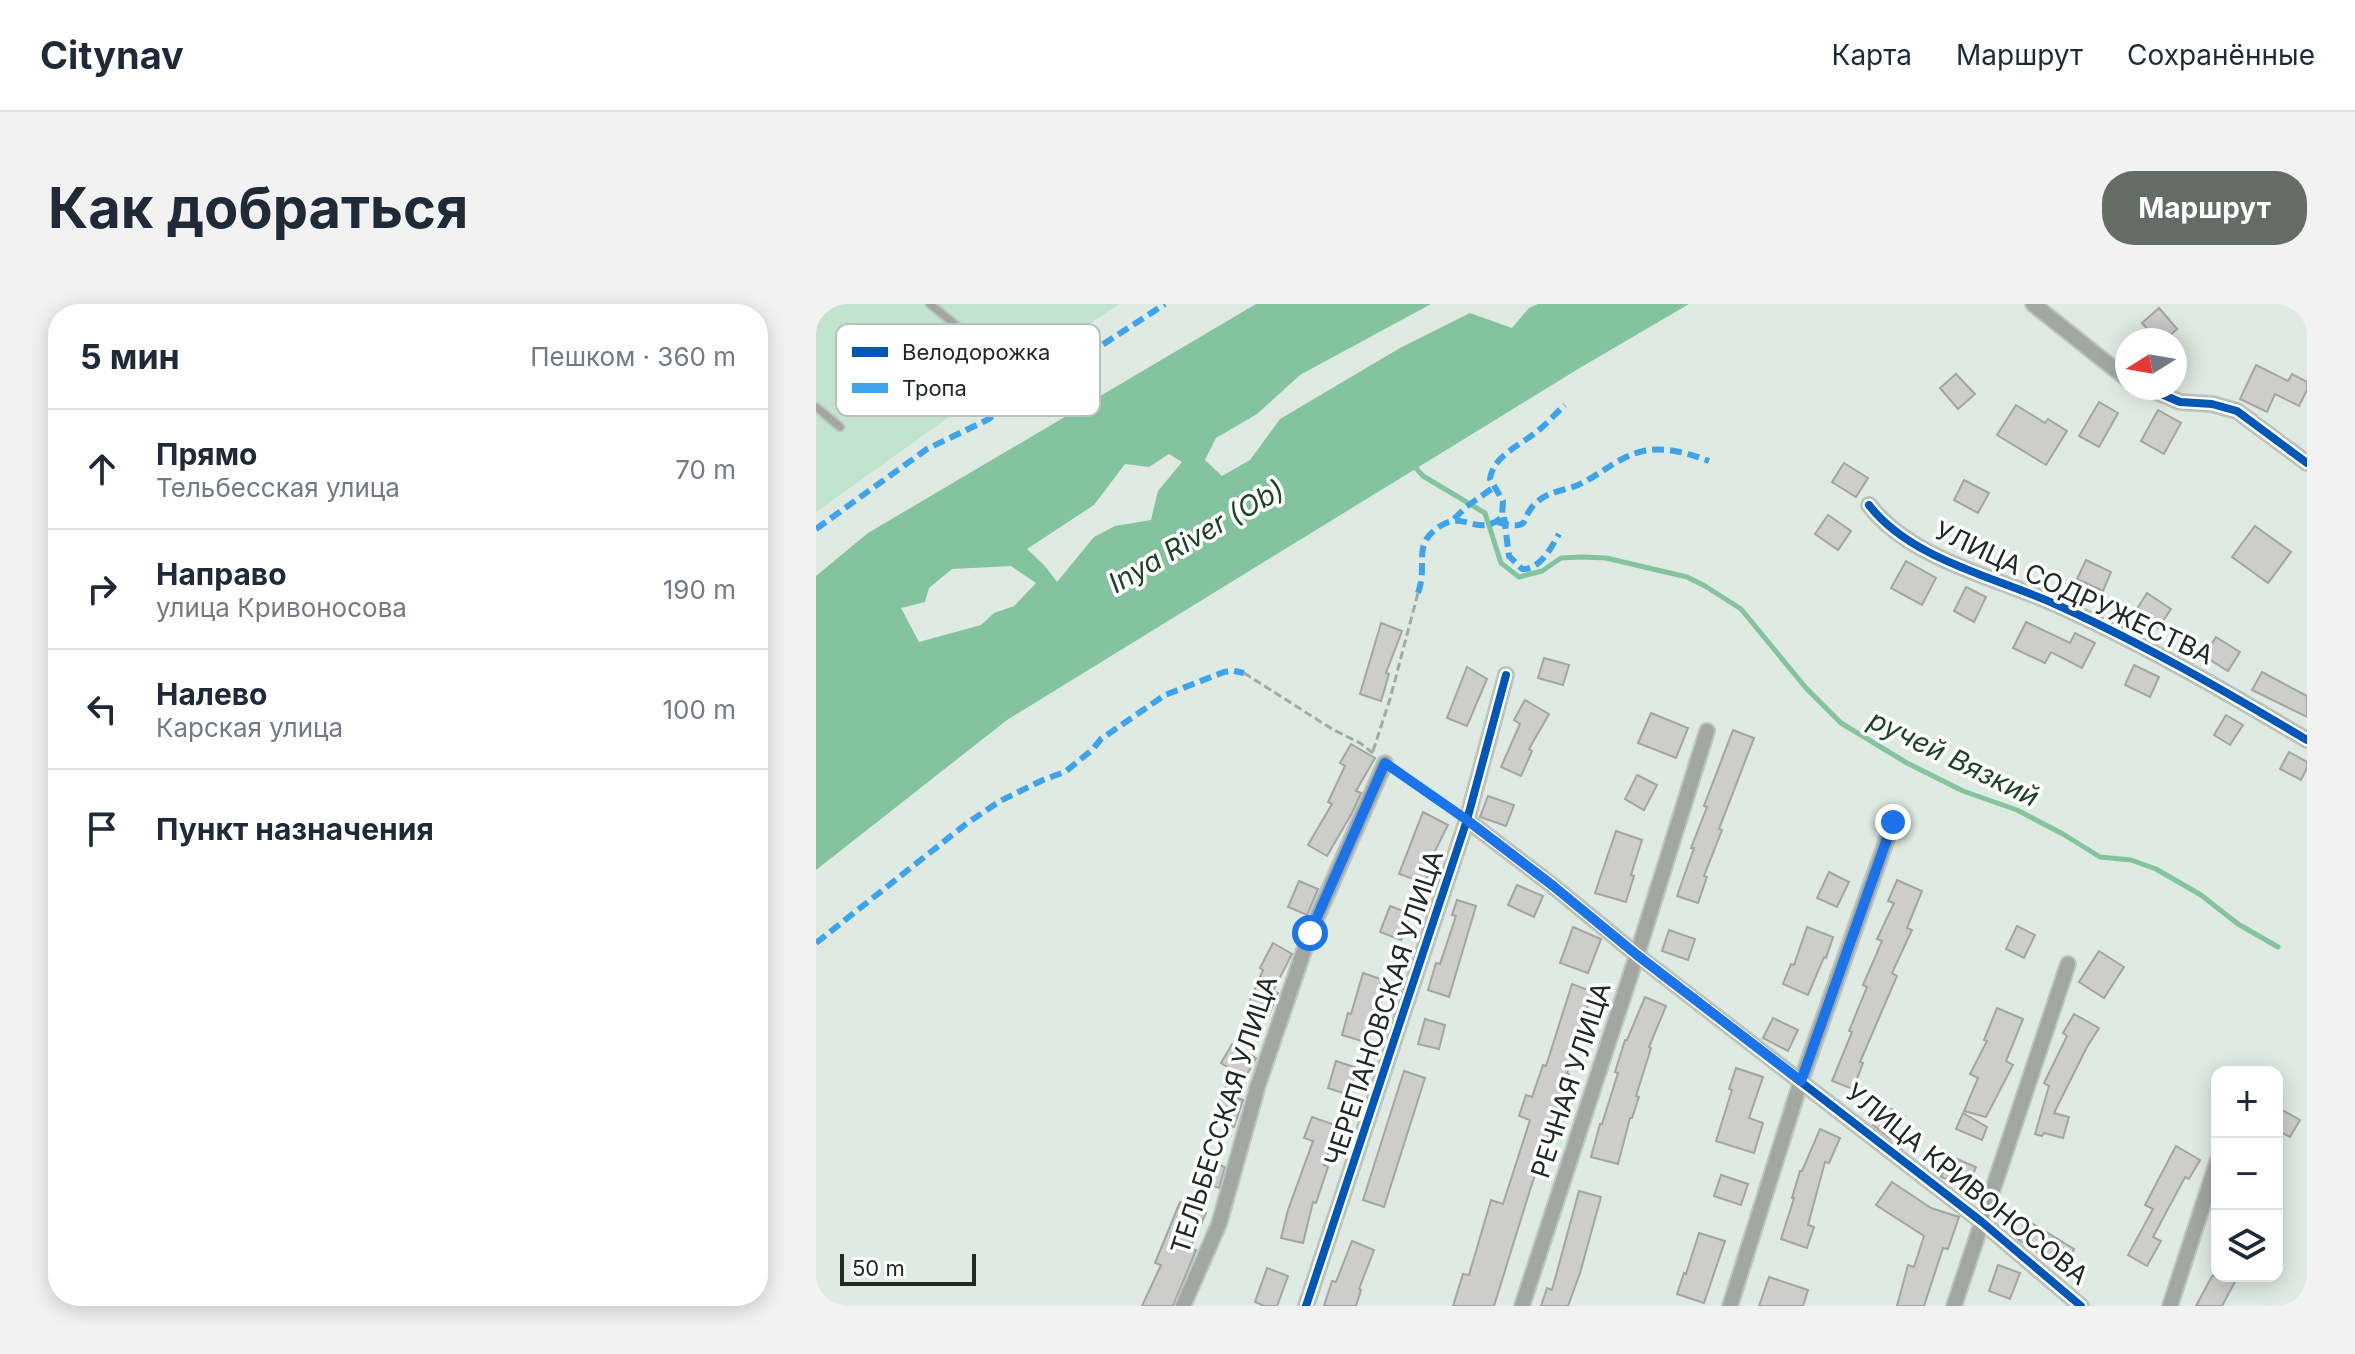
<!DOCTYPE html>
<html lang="ru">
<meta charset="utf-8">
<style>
:root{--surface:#fff;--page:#f2f2f3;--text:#1f2937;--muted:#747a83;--line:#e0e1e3;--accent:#636d66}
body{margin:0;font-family:Inter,sans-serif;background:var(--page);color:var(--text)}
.controls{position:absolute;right:24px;bottom:24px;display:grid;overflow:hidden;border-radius:16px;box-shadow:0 4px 20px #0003}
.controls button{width:72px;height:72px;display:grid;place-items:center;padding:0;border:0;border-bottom:2px solid var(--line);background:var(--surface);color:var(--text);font:40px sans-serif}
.compass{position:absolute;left:1299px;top:24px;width:72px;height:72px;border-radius:50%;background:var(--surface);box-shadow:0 4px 20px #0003;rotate:259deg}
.scale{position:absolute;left:24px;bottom:20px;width:136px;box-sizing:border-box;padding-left:8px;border:4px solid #202923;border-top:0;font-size:22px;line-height:28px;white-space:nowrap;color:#202923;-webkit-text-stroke:6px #fff;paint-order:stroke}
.stop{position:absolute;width:24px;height:24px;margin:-18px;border:6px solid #1a73e8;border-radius:50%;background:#fff}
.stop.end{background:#1a73e8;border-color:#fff;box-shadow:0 2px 8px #0008}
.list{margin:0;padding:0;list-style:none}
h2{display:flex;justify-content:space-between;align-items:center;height:104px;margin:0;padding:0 32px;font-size:34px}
h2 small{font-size:26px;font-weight:400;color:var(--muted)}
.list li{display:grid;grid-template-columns:52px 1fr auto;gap:24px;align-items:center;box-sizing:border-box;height:120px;padding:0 32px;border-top:2px solid var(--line)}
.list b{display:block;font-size:30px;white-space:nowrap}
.list p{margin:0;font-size:26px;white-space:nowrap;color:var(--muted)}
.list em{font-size:26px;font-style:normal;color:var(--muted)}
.icon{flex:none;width:44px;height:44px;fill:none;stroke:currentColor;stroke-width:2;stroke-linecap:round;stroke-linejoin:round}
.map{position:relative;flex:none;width:1491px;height:1002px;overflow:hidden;border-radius:32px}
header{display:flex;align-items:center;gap:48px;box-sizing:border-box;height:112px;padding:0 40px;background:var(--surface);border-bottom:2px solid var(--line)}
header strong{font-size:38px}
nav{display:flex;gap:44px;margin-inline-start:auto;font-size:28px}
.intro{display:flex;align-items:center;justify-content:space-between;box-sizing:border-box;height:192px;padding:0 48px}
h1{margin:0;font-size:56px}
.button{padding:20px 36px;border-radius:32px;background:var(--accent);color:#fff;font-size:28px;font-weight:700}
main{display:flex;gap:48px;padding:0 48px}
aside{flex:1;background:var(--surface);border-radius:32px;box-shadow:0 4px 20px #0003}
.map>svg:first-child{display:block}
.green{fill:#c2e4ce}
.water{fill:#83c49e;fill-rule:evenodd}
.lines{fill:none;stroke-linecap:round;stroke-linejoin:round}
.stream{stroke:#83c49e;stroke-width:5}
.building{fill:#cdcdcb;stroke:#a4a4a2;stroke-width:2}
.service-casing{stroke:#bdc6c0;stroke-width:11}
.minor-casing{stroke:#bdc6c0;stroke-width:18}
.path{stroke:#a4a9a5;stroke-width:3;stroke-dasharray:8 4;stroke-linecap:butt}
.service{stroke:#a3a7a4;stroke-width:7}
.minor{stroke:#a3a7a4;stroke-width:14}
.quiet{stroke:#3da3ea;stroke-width:6;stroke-dasharray:12 6;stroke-linecap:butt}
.cycleway-casing{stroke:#fff;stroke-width:13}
.cycleway{stroke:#0057b8;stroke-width:8}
.route{stroke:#1a73e8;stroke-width:10}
.labels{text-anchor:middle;stroke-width:7;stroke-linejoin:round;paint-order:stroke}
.street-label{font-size:26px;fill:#202923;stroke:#fff}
.water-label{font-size:28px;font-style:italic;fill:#1d432d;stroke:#fff}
.key{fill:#fff;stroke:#bcbfbd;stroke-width:2}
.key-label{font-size:22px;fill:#202923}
</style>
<header>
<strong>Citynav</strong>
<nav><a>Карта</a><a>Маршрут</a><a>Сохранённые</a></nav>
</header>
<div class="intro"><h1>Как добраться</h1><a class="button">Маршрут</a></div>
<main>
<aside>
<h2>5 мин<small>Пешком · 360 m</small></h2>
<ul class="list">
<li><svg class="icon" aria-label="ahead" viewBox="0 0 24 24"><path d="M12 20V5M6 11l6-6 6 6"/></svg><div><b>Прямо</b><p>Тельбесская улица</p></div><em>70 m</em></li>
<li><svg class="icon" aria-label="right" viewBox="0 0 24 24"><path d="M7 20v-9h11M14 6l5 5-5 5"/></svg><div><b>Направо</b><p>улица Кривоносова</p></div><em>190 m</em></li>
<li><svg class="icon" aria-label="left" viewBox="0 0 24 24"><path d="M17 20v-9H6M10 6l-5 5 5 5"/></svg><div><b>Налево</b><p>Карская улица</p></div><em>100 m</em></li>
<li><svg class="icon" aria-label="arrive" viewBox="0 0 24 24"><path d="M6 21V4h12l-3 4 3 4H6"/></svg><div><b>Пункт назначения</b></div></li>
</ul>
</aside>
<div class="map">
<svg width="1491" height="1002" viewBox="0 0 1491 1002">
<rect width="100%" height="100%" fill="#dfeae2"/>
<!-- green -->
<path class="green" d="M 0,0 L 304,0 L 182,78 L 0,208 Z"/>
<!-- water -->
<path class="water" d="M 440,0 L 615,0 L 484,71 L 441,110 L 400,134 L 389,156 L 406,172 L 434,156 L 464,115 L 584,44 L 654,9 L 696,24 L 713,4 L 722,0 L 873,0 L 762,65 L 191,416 L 0,566 L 0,272 L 52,229 ZM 353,150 L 366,158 L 342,187 L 335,216 L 299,222 L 278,233 L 241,278 L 229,262 L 211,245 L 278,201 L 309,160 L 333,163 ZM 195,262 L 220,279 L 198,302 L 178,309 L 165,321 L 103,338 L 85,304 L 109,298 L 113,284 L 136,265 Z"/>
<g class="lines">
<!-- stream -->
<path class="stream" d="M 598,162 L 607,172 L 669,209 L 685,259 L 703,273 L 726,267 L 745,254 L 766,253 L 790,254 L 871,273 L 889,282 L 925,305 L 990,384 L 1025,419 L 1091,459 L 1147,487 L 1201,506 L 1247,530 L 1284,553 L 1315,556 L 1340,565 L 1385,591 L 1422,620 L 1462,643"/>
</g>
<!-- building -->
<g class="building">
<path d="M 1343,4 L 1361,25 L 1349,36 L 1341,36 L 1326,19 Z"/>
<path d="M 1440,61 L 1472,77 L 1476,70 L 1491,78 L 1491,86 L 1483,102 L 1459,90 L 1451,108 L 1424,95 Z"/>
<path d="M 1140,70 L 1159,90 L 1142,105 L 1124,84 Z"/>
<path d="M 1283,98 L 1302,109 L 1283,143 L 1263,132 Z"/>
<path d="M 1200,101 L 1229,119 L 1232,115 L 1251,127 L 1230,161 L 1181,131 Z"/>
<path d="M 1342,106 L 1365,119 L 1348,150 L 1325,137 Z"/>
<path d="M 1028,159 L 1052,174 L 1040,193 L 1016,178 Z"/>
<path d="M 1148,176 L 1173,189 L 1162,209 L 1138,196 Z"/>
<path d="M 1012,211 L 1035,227 L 1022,246 L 999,230 Z"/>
<path d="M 1439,222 L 1475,248 L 1452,279 L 1416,253 Z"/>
<path d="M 1270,256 L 1295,268 L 1287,287 L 1261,275 Z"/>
<path d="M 1090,257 L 1120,274 L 1106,301 L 1075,284 Z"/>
<path d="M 1150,283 L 1170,293 L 1158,318 L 1138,307 Z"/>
<path d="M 1331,289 L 1355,305 L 1342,324 L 1319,308 Z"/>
<path d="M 1210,318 L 1254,339 L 1259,329 L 1279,339 L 1266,364 L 1235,348 L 1229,359 L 1197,344 Z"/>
<path d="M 565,319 L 586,327 L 570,369 L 573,370 L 565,397 L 544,390 Z"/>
<path d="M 1400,333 L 1424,348 L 1412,367 L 1388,352 Z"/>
<path d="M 728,354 L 753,361 L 747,381 L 722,374 Z"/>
<path d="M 1318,361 L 1343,373 L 1334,393 L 1309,381 Z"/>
<path d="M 651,363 L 671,375 L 651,422 L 631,414 Z"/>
<path d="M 1446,368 L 1491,392 L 1491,413 L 1436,386 Z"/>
<path d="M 709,396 L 733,410 L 713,445 L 716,447 L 705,472 L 685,463 L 704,420 L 698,416 Z"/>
<path d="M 835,409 L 872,424 L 860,454 L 822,439 Z"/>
<path d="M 1410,411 L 1427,421 L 1414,441 L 1398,431 Z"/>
<path d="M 917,426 L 938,434 L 903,525 L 906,526 L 888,572 L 891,573 L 882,599 L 861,592 L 878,544 L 875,544 L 891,503 L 888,502 Z"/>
<path d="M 535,440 L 559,454 L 540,487 L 545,489 L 536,509 L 511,552 L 492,541 L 516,500 L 512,498 L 529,462 L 524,459 Z"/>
<path d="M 1473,448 L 1491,458 L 1491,464 L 1485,476 L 1464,465 Z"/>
<path d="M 821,471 L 841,481 L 828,506 L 809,495 Z"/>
<path d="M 672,492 L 698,501 L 690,522 L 664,513 Z"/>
<path d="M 607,508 L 632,521 L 614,557 L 616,558 L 609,579 L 583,570 Z"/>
<path d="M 800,527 L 826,536 L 815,571 L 818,572 L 810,598 L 779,589 Z"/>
<path d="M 1013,568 L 1033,578 L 1021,603 L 1001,594 Z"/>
<path d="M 1081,576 L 1106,587 L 1091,624 L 1096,626 L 1076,669 L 1081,672 L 1044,758 L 1047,759 L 1037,785 L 1016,777 L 1036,728 L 1033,727 L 1051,683 L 1047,681 L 1066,637 L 1061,635 L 1078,599 L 1072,597 Z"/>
<path d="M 483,577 L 502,585 L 491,611 L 472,603 Z"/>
<path d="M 701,581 L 727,592 L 718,613 L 692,601 Z"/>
<path d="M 641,596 L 660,602 L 633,693 L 612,686 L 620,659 L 624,660 L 640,612 L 636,611 Z"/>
<path d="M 574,602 L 595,610 L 585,636 L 564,628 Z"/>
<path d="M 1201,622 L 1219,631 L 1208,654 L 1190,645 Z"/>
<path d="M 757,623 L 785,635 L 772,669 L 744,659 Z"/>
<path d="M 991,623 L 1017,633 L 1010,654 L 1008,653 L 992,691 L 967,680 L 975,660 L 978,661 Z"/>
<path d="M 853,626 L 879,635 L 872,656 L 846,647 Z"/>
<path d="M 457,639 L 476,650 L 457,687 L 462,689 L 451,715 L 430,705 L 447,666 L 444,664 Z"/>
<path d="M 1283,647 L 1308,663 L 1288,694 L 1263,678 Z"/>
<path d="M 547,669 L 570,677 L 552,739 L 526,731 L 532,709 L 535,710 Z"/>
<path d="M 756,680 L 777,688 L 764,723 L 766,723 L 751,769 L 753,770 L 714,886 L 678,1002 L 637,1002 L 647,970 L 653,971 L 675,896 L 687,900 L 714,816 L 703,812 L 710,791 L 716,793 L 727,761 L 730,762 Z"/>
<path d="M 829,693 L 850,702 L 833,743 L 835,744 L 820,792 L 823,793 L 816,814 L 814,814 L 802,860 L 775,853 L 784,820 L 786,820 L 802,769 L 799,768 L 809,736 L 811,736 Z"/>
<path d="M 1181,704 L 1207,715 L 1190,757 L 1197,761 L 1170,813 L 1148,807 L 1162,774 L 1154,770 L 1171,737 L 1168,736 Z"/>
<path d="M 1258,710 L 1283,724 L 1271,743 L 1238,809 L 1253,813 L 1247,834 L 1228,829 L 1226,832 L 1219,830 L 1233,782 L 1228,779 L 1251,732 L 1247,729 Z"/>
<path d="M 957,714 L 982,726 L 972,747 L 947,734 Z"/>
<path d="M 609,715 L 629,721 L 623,745 L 602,740 Z"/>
<path d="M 416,740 L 440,754 L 418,793 L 427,796 L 418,823 L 398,815 L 416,766 L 405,759 Z"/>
<path d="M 520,757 L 541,764 L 533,791 L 512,784 Z"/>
<path d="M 920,764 L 947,773 L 933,814 L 947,819 L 938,849 L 900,837 L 916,786 L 913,785 Z"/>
<path d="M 588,767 L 609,774 L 568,903 L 547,896 Z"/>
<path d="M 1069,801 L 1089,813 L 1075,835 L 1057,821 Z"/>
<path d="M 1461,803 L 1484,816 L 1474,833 L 1461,826 Z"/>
<path d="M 1147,809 L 1171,823 L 1166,836 L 1140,825 Z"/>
<path d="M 496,813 L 522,822 L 508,861 L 512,863 L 500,899 L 497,898 L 487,939 L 465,934 L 472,906 L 497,837 L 488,834 Z"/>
<path d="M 1004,825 L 1024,834 L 1013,859 L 1009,858 L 992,921 L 998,923 L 991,944 L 965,935 L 978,894 L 976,894 L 984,867 L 986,867 Z"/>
<path d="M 1360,842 L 1384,856 L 1373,875 L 1369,873 L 1337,933 L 1345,937 L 1331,962 L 1312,951 L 1337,905 L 1329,901 Z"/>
<path d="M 1134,852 L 1160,863 L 1151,883 L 1125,873 Z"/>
<path d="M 386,854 L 409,863 L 403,884 L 378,875 Z"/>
<path d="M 905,871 L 932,880 L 925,901 L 898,892 Z"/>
<path d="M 1076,878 L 1115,904 L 1143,913 L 1132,945 L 1127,944 L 1108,1002 L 1081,1002 L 1092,961 L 1098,963 L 1108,932 L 1060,901 Z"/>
<path d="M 763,887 L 785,893 L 764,969 L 752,1002 L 725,1002 L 731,984 L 736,986 Z"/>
<path d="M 364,898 L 390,909 L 374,944 L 380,946 L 357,1002 L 326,1002 L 345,961 L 339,959 Z"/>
<path d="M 1211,916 L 1258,945 L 1246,964 L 1200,934 Z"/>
<path d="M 883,929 L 909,937 L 888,999 L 861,990 L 868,969 L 870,970 Z"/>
<path d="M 536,937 L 558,946 L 543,985 L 545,986 L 540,1002 L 508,1002 L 516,977 L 520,978 Z"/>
<path d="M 1182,961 L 1204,969 L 1194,995 L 1173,987 Z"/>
<path d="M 451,964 L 472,972 L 461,1002 L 448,1002 L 439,998 Z"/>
<path d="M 1396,972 L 1422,972 L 1406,1002 L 1380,1002 Z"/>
<path d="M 953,973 L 992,986 L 987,1002 L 943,1002 Z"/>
</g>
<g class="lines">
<!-- service casing -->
<g class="service-casing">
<g id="service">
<path d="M 114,0 L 162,39"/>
<path d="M 0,103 L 24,123"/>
</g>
</g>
<!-- minor casing -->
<g class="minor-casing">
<g id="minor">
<path d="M 1217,0 L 1311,75"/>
<path d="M 1331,84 L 1364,98 L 1396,100 L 1421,107 L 1491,159"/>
<path d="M 1053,201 C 1094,255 1179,273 1239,300 C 1326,339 1409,387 1491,436"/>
<path d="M 651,516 L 736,581 L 821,651 L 1166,918 L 1265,1002"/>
<path d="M 367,1002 L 403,920 L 442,781 L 494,629 L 569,459"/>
<path d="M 490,1002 L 651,516 L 690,371"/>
<path d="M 706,1002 L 821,651 L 891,427"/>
<path d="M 914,1002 L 985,777 L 1077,518"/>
<path d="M 1138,1002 L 1252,660"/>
<path d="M 1354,1002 L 1401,858"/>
</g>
</g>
<!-- path -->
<g class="path">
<path d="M 428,369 L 516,425 L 544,439 L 557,449"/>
<path d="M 557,447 L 574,395 L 602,289"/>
<path d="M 582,468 L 638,507"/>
</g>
<!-- service -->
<use href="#service" class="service"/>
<!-- minor -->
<use href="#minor" class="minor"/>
<!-- quiet -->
<g class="quiet">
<path d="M 688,213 L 693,252 L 706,265 C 724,266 735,244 743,230"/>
<path d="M 638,215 L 650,203 L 678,183"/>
<path d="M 681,218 C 720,228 701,214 722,197 C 732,188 750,186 762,181 C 779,173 794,161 810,153 C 839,139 866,147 893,157"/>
<path d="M 0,225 L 111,145 L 171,116 L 349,0"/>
<path d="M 602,289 C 613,259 594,240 626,221 C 649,207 663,234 686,213 L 687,197 L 674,175 C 677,152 703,142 719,129 C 730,121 739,110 749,101"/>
<path d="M 0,639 L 150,520 L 184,497 L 229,475 L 249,468 L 276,446 L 285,435 L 349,391 L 408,368 L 418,367 L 428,369"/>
</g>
<!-- cycleway casing -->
<g class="cycleway-casing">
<g id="cycleway">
<path d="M 1331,84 L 1364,98 L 1396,100 L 1421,107 L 1491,159"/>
<path d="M 1053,201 C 1094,255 1179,273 1239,300 C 1326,339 1409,387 1491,436"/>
<path d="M 651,516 L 736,581 L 821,651 L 1166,918 L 1265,1002"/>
<path d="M 490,1002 L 651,516 L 690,371"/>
</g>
</g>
<!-- cycleway -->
<use href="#cycleway" class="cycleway"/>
</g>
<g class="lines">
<!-- route -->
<path class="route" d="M 494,629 L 569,459 L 651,516 L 736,581 L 821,651 L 985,777 L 1077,518"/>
</g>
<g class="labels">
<!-- street labels -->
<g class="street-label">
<text transform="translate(1258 289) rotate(25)" y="9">УЛИЦА СОДРУЖЕСТВА</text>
<text transform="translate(568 704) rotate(-72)" y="9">ЧЕРЕПАНОВСКАЯ УЛИЦА</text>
<text transform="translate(755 776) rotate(-72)" y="9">РЕЧНАЯ УЛИЦА</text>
<text transform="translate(408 811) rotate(-72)" y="9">ТЕЛЬБЕССКАЯ УЛИЦА</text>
<text transform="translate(1151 880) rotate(39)" y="9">УЛИЦА КРИВОНОСОВА</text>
</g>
<!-- water labels -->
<g class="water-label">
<text transform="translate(380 232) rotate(-30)" y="10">Inya River (Ob)</text>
<text transform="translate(1138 454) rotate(26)" y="10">ручей Вязкий</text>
</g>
</g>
<!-- legend -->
<rect x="20" y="20" width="264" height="92" rx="12" class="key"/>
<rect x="36" y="43" width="36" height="10" fill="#0057b8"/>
<rect x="36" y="79" width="36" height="10" fill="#3da3ea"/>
<g class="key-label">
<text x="86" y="56">Велодорожка</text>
<text x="86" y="92">Тропа</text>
</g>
</svg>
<div class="controls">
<button>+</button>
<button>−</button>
<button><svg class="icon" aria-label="layers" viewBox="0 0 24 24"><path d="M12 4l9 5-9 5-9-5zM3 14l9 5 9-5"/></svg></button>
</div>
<svg class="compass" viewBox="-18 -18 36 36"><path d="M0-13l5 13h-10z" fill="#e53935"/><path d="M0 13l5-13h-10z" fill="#747a83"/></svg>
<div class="scale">50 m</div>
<div class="stop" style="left:494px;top:629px"></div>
<div class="stop end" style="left:1077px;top:518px"></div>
</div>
</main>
